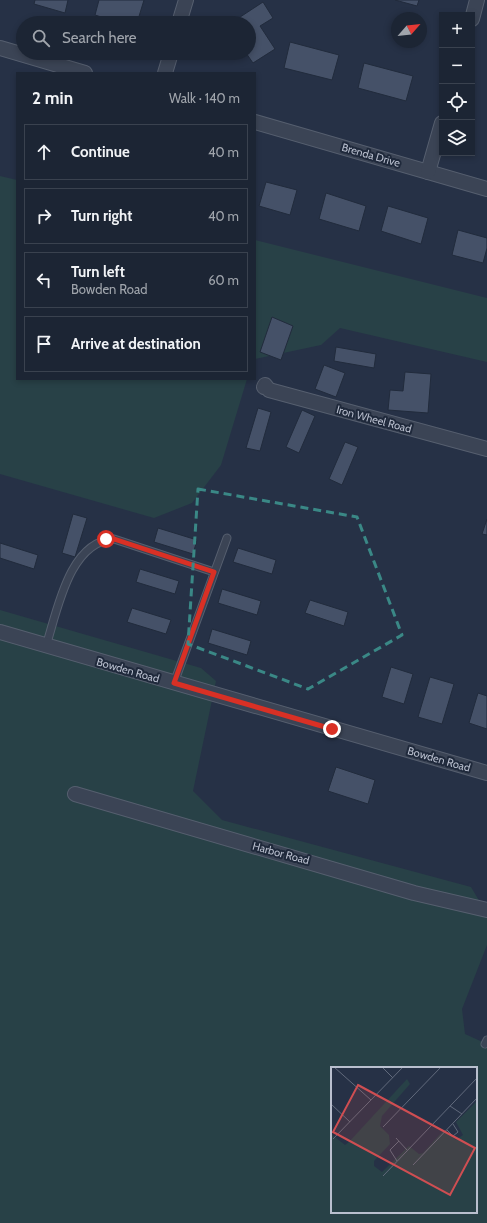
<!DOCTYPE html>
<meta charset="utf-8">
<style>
:root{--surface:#1c2534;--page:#252d3c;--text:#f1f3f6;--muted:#a0a5ac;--line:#3a424f}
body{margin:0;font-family:Cabin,sans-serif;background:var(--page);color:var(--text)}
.controls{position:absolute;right:12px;top:12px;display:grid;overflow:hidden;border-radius:0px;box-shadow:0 2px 6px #0003}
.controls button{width:36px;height:36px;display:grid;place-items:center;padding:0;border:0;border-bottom:1px solid var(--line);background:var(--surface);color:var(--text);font:20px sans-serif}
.compass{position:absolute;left:391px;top:12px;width:36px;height:36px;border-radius:50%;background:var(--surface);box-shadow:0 2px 6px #0003;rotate:62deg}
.stop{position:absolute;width:12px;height:12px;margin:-9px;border:3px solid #d93025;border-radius:50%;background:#fff}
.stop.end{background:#d93025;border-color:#fff;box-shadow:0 1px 4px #0008}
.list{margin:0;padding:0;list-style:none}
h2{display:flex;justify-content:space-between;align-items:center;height:52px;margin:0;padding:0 16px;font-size:17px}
h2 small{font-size:13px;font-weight:400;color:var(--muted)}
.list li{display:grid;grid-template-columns:26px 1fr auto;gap:12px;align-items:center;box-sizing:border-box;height:56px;margin:0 8px 8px;padding:0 8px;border:1px solid var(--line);border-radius:0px}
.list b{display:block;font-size:15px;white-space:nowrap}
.list p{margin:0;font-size:13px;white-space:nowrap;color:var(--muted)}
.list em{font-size:13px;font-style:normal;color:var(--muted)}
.icon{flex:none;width:22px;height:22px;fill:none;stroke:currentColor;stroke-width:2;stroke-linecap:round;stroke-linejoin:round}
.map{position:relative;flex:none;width:487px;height:1223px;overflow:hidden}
.search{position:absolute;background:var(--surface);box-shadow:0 2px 6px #0003;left:16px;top:16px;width:240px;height:44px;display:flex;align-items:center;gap:10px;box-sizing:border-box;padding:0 14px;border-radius:22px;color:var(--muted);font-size:15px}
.panel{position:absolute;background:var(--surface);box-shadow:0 2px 6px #0003;left:16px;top:72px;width:240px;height:308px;border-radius:0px}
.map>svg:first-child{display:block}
.green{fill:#284147;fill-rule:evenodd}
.building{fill:#455168;stroke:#212b3c}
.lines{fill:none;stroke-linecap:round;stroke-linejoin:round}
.lane-casing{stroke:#565f6f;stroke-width:9}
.street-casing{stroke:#565f6f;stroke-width:16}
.lane{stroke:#3b4455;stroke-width:7}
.street{stroke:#3b4455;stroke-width:14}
.route{stroke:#d93025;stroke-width:5}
.marked{fill:none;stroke:#3a8886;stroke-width:3;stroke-dasharray:8 5;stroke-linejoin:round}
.labels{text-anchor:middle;stroke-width:4;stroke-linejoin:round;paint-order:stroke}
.street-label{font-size:11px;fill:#b9bfce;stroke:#1f293b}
.inset-road{fill:none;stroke:#616a7c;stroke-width:1}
.view{fill:#cf4e52;fill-opacity:0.15;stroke:#cf4e52;stroke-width:2}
.inset-edge{fill:none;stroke:#b9bfce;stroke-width:2}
</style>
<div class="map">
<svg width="487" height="1223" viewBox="0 0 487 1223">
<rect width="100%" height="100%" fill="#263146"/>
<!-- green -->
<g class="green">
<path d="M 0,176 L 17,180 L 17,379 L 247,379 L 221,465 L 192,503 L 154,518 L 0,474 Z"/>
<path d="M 255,240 L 487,298 L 487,362 L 340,328 L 321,345 L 255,359 Z"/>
<path d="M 0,610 L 201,668 L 216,681 L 193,791 L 222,820 L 471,887 L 487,914 L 487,945 L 462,1009 L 465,1034 L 487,1044 L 487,1223 L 0,1223 ZM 332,1068 L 476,1068 L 476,1212 L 332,1212 Z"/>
</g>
<!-- building -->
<g class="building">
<path d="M 35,0 L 68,0 L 65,13 L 34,4 Z"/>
<path d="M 99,0 L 144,0 L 137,23 L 120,23 L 95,15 Z"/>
<path d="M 395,0 L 419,0 L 417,6 Z"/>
<path d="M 263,2 L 273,18 L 260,26 L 275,49 L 253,63 L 246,53 L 249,53 L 249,23 L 231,23 Z"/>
<path d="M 290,42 L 339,55 L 332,80 L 284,68 Z"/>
<path d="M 364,63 L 413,76 L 406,101 L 358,88 Z"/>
<path d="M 266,182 L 297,190 L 290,215 L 259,206 Z"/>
<path d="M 326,193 L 366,206 L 359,231 L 319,219 Z"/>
<path d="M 388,206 L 428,218 L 421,244 L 381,231 Z"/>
<path d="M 458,230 L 487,238 L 487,248 L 483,263 L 452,255 Z"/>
<path d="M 272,317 L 293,326 L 281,360 L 260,352 Z"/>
<path d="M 336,347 L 376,354 L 374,368 L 334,361 Z"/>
<path d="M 324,365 L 345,373 L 336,397 L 315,389 Z"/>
<path d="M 405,372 L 431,374 L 428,413 L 388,410 L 390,390 L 403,391 Z"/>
<path d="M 258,408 L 271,412 L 260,451 L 246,448 Z"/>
<path d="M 302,410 L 315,416 L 299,453 L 286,447 Z"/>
<path d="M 345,442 L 358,447 L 342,485 L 329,479 Z"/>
<path d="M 73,514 L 87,518 L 75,557 L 62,553 Z"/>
<path d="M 487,519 L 487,535 L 482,534 Z"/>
<path d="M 158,528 L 197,540 L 193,554 L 154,542 Z"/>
<path d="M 0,543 L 38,555 L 34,569 L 0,558 Z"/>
<path d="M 238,548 L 276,560 L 272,574 L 233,562 Z"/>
<path d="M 140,569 L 179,581 L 175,594 L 136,582 Z"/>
<path d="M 222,589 L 261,601 L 257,615 L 218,603 Z"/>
<path d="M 310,600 L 348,612 L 344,626 L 305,613 Z"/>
<path d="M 132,608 L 171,620 L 166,634 L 127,622 Z"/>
<path d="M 212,629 L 251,641 L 247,655 L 208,643 Z"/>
<path d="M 391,667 L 413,674 L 404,704 L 382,697 Z"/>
<path d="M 430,677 L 454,684 L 442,724 L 418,717 Z"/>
<path d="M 478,693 L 487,696 L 487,729 L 469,723 Z"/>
<path d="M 336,767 L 375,780 L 368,804 L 328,791 Z"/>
</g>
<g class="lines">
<!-- lane casing -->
<g class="lane-casing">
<g id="lane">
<path d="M 46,646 C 57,612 69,541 114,539 L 214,572"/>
<path d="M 174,683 L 227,538"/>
<path d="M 485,1044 L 487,1040"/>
</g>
</g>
<!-- street casing -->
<g class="street-casing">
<g id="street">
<path d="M 472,19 L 477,0"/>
<path d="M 179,23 L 186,0"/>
<path d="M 0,48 L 85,73"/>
<path d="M 165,73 L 171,53"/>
<path d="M 255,122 L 487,189"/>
<path d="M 428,172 L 442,123"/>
<path d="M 264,387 L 265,385 L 269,390 L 487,449"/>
<path d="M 0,632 L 487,773"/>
<path d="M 75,794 L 414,893 L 487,910"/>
</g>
</g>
<!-- lane -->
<use href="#lane" class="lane"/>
<!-- street -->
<use href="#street" class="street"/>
</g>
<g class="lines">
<!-- route -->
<path class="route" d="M 106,539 L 114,539 L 214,572 L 174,683 L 332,729"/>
</g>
<!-- marked area -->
<path class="marked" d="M 198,489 L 357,517 L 402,635 L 308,689 L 188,644 Z"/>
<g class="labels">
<!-- street labels -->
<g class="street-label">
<text transform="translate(371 155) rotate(16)" y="4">Brenda Drive</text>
<text transform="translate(374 419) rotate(15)" y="4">Iron Wheel Road</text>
<text transform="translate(128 670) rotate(16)" y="4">Bowden Road</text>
<text transform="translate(439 759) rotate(16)" y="4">Bowden Road</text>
<text transform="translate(281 853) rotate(15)" y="4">Harbor Road</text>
</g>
</g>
<!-- overview -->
<g transform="translate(331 1067)">
<rect width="146" height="146" fill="#263146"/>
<path d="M 76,12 L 79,17 L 51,49 L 49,59 L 58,68 L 59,77 L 43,94 L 43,99 L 51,105 L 78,79 L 88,87 L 92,86 L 111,65 L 116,65 L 125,73 L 132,68 L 125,55 L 146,34 L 146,146 L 0,146 L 0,67 L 14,78 L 18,75 Z" fill="#284147"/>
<path class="inset-road" d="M 3,0 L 40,33M 51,0 L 62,11M 0,37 L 19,55M 119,39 L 131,47M 52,60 L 110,0M 116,63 L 122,69 L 127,65 L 122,57M 65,71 L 76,83M 2,72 L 72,0M 66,94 L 59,83 L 68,74M 82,98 L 146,31M 52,109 L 146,11"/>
<path class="view" d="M 27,18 L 144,81 L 119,128 L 2,65 Z"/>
<rect width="146" height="146" class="inset-edge"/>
</g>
</svg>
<div class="controls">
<button>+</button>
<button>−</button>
<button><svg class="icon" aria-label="locate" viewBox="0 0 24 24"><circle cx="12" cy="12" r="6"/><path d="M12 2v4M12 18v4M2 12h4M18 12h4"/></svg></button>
<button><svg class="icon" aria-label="layers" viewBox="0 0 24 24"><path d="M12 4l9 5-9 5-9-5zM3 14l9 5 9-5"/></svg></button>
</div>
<svg class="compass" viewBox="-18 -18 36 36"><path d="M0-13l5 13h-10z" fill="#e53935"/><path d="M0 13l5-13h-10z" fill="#a0a5ac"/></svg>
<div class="stop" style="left:106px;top:539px"></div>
<div class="stop end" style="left:332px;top:729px"></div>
<div class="search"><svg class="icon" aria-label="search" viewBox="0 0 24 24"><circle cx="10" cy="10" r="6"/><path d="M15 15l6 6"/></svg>Search here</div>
<section class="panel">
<h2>2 min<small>Walk · 140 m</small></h2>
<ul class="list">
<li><svg class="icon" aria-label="ahead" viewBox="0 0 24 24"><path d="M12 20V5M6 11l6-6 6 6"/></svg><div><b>Continue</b></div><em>40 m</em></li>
<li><svg class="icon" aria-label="right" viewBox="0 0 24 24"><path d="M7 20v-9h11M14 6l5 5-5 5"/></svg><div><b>Turn right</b></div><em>40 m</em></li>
<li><svg class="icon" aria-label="left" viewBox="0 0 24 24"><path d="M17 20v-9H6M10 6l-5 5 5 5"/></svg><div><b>Turn left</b><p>Bowden Road</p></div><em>60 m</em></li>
<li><svg class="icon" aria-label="arrive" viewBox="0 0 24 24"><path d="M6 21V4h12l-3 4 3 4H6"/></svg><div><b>Arrive at destination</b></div></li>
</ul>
</section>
</div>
